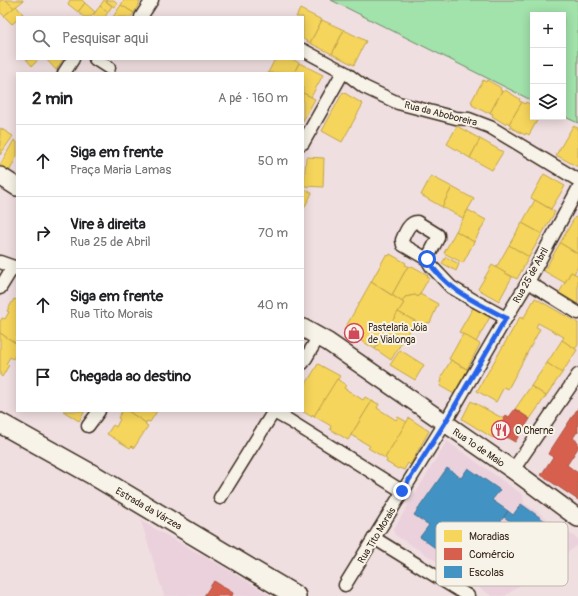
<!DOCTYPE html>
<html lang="pt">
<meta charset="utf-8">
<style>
:root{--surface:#fff;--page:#f2f2f2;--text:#202124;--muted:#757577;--line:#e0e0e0}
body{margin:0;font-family:Pangolin,sans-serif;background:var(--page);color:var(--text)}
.controls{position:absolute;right:12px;top:12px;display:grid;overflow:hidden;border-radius:0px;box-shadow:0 2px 10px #0003}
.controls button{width:36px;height:36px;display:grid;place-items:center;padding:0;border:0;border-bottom:1px solid var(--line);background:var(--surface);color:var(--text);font:20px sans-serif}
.stop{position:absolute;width:12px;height:12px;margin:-9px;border:3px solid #2563eb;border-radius:50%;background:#fff}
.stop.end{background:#2563eb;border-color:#fff;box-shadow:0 1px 4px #0008}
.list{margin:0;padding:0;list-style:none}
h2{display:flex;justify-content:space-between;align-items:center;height:52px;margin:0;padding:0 16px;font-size:17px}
h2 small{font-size:13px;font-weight:400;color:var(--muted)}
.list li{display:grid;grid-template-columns:26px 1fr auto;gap:12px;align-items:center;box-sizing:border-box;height:72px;padding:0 16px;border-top:1px solid var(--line)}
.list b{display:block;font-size:15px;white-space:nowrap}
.list p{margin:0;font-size:13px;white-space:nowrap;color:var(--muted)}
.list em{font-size:13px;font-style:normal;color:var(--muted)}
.icon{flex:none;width:22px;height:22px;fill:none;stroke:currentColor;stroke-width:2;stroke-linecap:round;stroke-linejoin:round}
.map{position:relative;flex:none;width:578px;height:596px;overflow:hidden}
.search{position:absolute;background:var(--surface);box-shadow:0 2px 10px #0003;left:16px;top:16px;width:288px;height:44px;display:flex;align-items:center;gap:10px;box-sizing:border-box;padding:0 14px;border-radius:0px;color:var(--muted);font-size:15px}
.panel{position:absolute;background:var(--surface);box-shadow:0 2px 10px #0003;left:16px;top:72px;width:288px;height:340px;border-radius:0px}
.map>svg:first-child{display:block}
.built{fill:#ebd1dc}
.green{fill:#a2e2ab;stroke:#6e8664}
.homes{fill:#f6d55c;stroke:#bea249}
.shops{fill:#d6604d;stroke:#a8503f}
.schools{fill:#4393c3;stroke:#417492}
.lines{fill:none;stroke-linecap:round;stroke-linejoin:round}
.street-casing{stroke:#3b2a1e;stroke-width:15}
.secondary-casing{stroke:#3b2a1e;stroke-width:20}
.primary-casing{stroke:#3b2a1e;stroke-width:22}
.street{stroke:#f7f3e8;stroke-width:12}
.secondary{stroke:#f7f3e8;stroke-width:17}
.primary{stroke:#f7f3e8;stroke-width:19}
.route{stroke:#2563eb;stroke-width:5}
.labels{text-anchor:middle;stroke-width:4;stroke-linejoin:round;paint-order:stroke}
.street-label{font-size:10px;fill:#3b2a1e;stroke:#f7f3e8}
.poi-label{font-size:10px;fill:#3b2a1e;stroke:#f7f3e8;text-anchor:start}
.key{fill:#f7f3e8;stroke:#bfb7ab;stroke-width:1}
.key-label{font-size:11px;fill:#3b2a1e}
</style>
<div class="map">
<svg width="578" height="596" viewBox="0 0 578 596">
<rect width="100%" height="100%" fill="#f0dfe1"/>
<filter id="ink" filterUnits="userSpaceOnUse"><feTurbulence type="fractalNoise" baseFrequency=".025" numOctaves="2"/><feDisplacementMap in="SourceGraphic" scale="8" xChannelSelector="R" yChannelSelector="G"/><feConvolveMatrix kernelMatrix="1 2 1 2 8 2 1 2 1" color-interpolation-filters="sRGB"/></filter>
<g filter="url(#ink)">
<!-- built -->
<g class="built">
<path d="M 447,441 L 523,495 L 524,503 L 578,539 L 578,545 L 505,596 L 492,596 L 395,535 L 393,530 Z"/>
<path d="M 141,521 L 223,567 L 271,596 L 164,596 Z"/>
</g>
<!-- green -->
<path class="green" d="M 331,0 L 578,0 L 578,123 L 563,116 L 563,15 L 533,15 L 533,101 Z"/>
<!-- homes -->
<g class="homes">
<path d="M 0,0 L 6,0 L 14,8 L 4,16 L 0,12 Z"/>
<path d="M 6,0 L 23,0 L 23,1 L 14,8 Z"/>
<path d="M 70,0 L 82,0 L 85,3 L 78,12 L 68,4 Z"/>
<path d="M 104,0 L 112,6 L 108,12 L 100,6 Z"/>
<path d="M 107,0 L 114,0 L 117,3 L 114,7 L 106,1 Z"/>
<path d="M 124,0 L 137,0 L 140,2 L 134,13 L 121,5 Z"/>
<path d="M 85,3 L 95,12 L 91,17 L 84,17 L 78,12 Z"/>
<path d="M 121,5 L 134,13 L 131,17 L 113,17 Z"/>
<path d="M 16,6 L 23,14 L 20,17 L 17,17 L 17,20 L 12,24 L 4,16 Z"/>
<path d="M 100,6 L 108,12 L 105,17 L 96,17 L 93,15 Z"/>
<path d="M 300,9 L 322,20 L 310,43 L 303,39 L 303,17 L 296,17 Z"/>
<path d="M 322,20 L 344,30 L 332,54 L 310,43 Z"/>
<path d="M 344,30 L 366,41 L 354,65 L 332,54 Z"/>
<path d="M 26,59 L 39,59 L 32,66 Z"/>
<path d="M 46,59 L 63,59 L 56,70 Z"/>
<path d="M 275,59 L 292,59 L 299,63 L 294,73 L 268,73 Z"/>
<path d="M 299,63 L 323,75 L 311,97 L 303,93 L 303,73 L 294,73 Z"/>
<path d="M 483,80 L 486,82 L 487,80 L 501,88 L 500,90 L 502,91 L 490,113 L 488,111 L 487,113 L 472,105 L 473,103 L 471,102 Z"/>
<path d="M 505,90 L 520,99 L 519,101 L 522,102 L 509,124 L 507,122 L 505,124 L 492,116 L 493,114 L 490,113 L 502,91 L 504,92 Z"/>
<path d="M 343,92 L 363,104 L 342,142 L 322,131 Z"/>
<path d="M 303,93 L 315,99 L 303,121 Z"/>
<path d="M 522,102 L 525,104 L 526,102 L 533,106 L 533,117 L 539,117 L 529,135 L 526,133 L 525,135 L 510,127 L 511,125 L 509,124 Z"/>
<path d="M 457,126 L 480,139 L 470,158 L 447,144 Z"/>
<path d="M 573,126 L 578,128 L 578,167 L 556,155 Z"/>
<path d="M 0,128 L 13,136 L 0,155 Z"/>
<path d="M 480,139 L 503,152 L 492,170 L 470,158 Z"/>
<path d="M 14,140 L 17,142 L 17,156 L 8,174 L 0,168 L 0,165 Z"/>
<path d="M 306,157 L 324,158 L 323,187 L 304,186 Z"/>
<path d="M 544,174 L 565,186 L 551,209 L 531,198 Z"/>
<path d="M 431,176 L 452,187 L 442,207 L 421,195 Z"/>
<path d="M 452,187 L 474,199 L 463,218 L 442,207 Z"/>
<path d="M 303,188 L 312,193 L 303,210 Z"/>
<path d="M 535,200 L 555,212 L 542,234 L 522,223 Z"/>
<path d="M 468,210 L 486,220 L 474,242 L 456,231 Z"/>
<path d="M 575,217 L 578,219 L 578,254 L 560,243 Z"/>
<path d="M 522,223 L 542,234 L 529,257 L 509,245 Z"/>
<path d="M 456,231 L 474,242 L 463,263 L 444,253 Z"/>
<path d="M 560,243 L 578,254 L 578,266 L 574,274 L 571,272 L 565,283 L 544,271 Z"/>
<path d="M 509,245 L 529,257 L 517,279 L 496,268 Z"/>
<path d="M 390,254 L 406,263 L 405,265 L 408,266 L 392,295 L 371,282 L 386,255 L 389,256 Z"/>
<path d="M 446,257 L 459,264 L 456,271 L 442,263 Z"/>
<path d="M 492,265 L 512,277 L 499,301 L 478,289 Z"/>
<path d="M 408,266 L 411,267 L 412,266 L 428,275 L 427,276 L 429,278 L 418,297 L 415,295 L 405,297 L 402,302 L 392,295 Z"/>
<path d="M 571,272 L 577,275 L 578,273 L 578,304 L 559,293 Z"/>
<path d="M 371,282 L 404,303 L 375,349 L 344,330 Z"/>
<path d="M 420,294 L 438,304 L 430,323 L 428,322 L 426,327 L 398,312 L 404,303 L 402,302 L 405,297 L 415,295 L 418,297 Z"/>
<path d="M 535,298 L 578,323 L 578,345 L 575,349 L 562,340 L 564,337 L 538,323 L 536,327 L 540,329 L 508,389 L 504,387 L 496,402 L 477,391 L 520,317 L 523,319 Z"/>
<path d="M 14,299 L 17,300 L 17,344 L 0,333 L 0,322 L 2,318 L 5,319 L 9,312 L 7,311 Z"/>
<path d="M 475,306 L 485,312 L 484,314 L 490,317 L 476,342 L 459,332 L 473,308 L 474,308 Z"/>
<path d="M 398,312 L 415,321 L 391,360 L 375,349 Z"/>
<path d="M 0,333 L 17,344 L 17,352 L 13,359 L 10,357 L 6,364 L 9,365 L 2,377 L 0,375 Z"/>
<path d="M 463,334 L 480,344 L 467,369 L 449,359 Z"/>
<path d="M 562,340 L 577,350 L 562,373 L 547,363 Z"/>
<path d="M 400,350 L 424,365 L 415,380 L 390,365 Z"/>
<path d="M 451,360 L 468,370 L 454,394 L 440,386 L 442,379 L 441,377 Z"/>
<path d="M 547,363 L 562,373 L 546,396 L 531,386 Z"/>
<path d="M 318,364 L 340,376 L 314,416 L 312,414 L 312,417 L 302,411 L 303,389 Z"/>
<path d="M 337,379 L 346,385 L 344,388 L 363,400 L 365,397 L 372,401 L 348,440 L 330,429 L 331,426 L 314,416 Z"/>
<path d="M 531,386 L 546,396 L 530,419 L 515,409 Z"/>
<path d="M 372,401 L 379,404 L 377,408 L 396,420 L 398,417 L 407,422 L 385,458 L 368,448 L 370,446 L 351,435 Z"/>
<path d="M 471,401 L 504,419 L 493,438 L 462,419 Z"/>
<path d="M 63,411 L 85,411 L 79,421 Z"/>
<path d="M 122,411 L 128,411 L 146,423 L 145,424 L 148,426 L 134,448 L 132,446 L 130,448 L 107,434 L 113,425 L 116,427 L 120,419 L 118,418 Z"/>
<path d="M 128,411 L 157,411 L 150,422 L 147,421 L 146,423 Z"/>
<path d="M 409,418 L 429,431 L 410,465 L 408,463 L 404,470 L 399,468 L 398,469 L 386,462 L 387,460 L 385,458 Z"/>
</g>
<!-- shops -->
<g class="shops">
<path d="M 578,408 L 578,433 L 577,432 L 573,438 L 578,442 L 578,448 L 567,465 L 578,473 L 578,500 L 541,475 L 553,457 L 548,454 Z"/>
<path d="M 515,409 L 530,419 L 515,442 L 497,432 L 506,415 L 509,417 Z"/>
<path d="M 214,581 L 233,593 L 232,596 L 204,596 Z"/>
</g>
<!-- schools -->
<g class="schools">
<path d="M 447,468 L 461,478 L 468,468 L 500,490 L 492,500 L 508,511 L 475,558 L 460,548 L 452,560 L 420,537 L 429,525 L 414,515 Z"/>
<path d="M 521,504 L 562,533 L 559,537 L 567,544 L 545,560 L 539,556 L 546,546 L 504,517 L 508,511 L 513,515 Z"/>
</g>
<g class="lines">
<!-- street casing -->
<g class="street-casing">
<g id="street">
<path d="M 141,17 L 152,0"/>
<path d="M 303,50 L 346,73 L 364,87 L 398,103 L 456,118 L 469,119 L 490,127 L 578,180"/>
<path d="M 95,59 L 109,68"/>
<path d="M 64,73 L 73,59"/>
<path d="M 303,143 L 343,72"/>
<path d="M 427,259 L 438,238 L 438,235 L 417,222 C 409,222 405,233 402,240 L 403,245 L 427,259 L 431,266 L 451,287 L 473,300 L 506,318"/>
<path d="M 0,262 L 17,268"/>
<path d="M 528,282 L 578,313"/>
<path d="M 0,288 L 13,267"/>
<path d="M 303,363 L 319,336"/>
<path d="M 272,411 L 290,421 L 402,491"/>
<path d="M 88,426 L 99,411"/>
<path d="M 513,470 L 578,375"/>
<path d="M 220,498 L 274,411"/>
<path d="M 374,538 L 468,596"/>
<path d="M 345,585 L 445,423 L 506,318 L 528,282 L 578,189"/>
</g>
</g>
<!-- secondary casing -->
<g class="secondary-casing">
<g id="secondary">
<path d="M 0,176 L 17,187"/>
<path d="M 303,328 L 328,342 L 513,470 L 578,518"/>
</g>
</g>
<!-- primary casing -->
<g class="primary-casing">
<path id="primary" d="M 0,423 L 95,476 L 296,596"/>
</g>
<!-- street -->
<use href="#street" class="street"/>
<!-- secondary -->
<use href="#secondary" class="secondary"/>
<!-- primary -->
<use href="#primary" class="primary"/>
</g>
</g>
<g class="lines" filter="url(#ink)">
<!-- route -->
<path class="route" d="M 402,491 L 445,423 L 506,318 C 475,302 445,289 427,259"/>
</g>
<!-- icons -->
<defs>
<g id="shop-ring" transform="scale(1)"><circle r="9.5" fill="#f7f3e8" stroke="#d1495b" stroke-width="1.5"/><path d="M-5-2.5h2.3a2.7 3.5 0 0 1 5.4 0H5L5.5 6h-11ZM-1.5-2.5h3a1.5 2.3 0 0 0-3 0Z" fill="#d1495b"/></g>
<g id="restaurant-ring" transform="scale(1)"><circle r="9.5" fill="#f7f3e8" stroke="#d1495b" stroke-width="1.5"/><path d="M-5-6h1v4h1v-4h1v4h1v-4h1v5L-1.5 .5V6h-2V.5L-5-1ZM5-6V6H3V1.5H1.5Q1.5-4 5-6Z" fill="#d1495b"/></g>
</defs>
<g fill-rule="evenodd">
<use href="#shop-ring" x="354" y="333"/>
<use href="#restaurant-ring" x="501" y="430"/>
</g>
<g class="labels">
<!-- street labels -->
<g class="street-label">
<text transform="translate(441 113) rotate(14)" y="4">Rua da Aboboreira</text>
<text transform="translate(530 275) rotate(-61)" y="4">Rua 25 de Abril</text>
<text transform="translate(479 447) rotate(34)" y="4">Rua 1º de Maio</text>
<text transform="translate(149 508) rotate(30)" y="4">Estrada da Várzea</text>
<text transform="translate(376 535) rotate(-59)" y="4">Rua Tito Morais</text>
</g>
<!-- poi labels -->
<g class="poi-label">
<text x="368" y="331">Pastelaria Jóia<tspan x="368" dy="12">de Vialonga</tspan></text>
<text x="515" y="434">O Cherne</text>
</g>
</g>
<!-- legend -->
<rect x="436" y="522" width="132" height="64" rx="6" class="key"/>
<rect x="444" y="530" width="18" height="12" fill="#f6d55c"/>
<rect x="444" y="548" width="18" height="12" fill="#d6604d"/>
<rect x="444" y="566" width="18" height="12" fill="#4393c3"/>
<g class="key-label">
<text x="469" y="540">Moradias</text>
<text x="469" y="558">Comércio</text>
<text x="469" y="576">Escolas</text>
</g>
</svg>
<div class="controls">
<button>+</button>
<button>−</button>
<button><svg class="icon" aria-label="layers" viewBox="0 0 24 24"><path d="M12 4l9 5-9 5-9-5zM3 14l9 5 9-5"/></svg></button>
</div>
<div class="stop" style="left:427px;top:259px"></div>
<div class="stop end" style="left:402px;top:491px"></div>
<div class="search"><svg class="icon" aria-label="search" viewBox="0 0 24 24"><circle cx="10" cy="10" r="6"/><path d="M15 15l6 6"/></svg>Pesquisar aqui</div>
<section class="panel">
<h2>2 min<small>A pé · 160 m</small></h2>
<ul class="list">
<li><svg class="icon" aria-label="ahead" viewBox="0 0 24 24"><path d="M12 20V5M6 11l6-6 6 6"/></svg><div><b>Siga em frente</b><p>Praça Maria Lamas</p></div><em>50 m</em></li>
<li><svg class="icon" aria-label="right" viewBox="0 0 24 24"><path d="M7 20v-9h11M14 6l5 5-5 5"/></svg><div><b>Vire à direita</b><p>Rua 25 de Abril</p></div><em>70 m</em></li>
<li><svg class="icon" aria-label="ahead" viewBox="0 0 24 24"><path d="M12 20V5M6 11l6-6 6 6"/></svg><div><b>Siga em frente</b><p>Rua Tito Morais</p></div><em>40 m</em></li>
<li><svg class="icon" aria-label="arrive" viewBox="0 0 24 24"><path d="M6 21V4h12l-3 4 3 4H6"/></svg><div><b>Chegada ao destino</b></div></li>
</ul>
</section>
</div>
